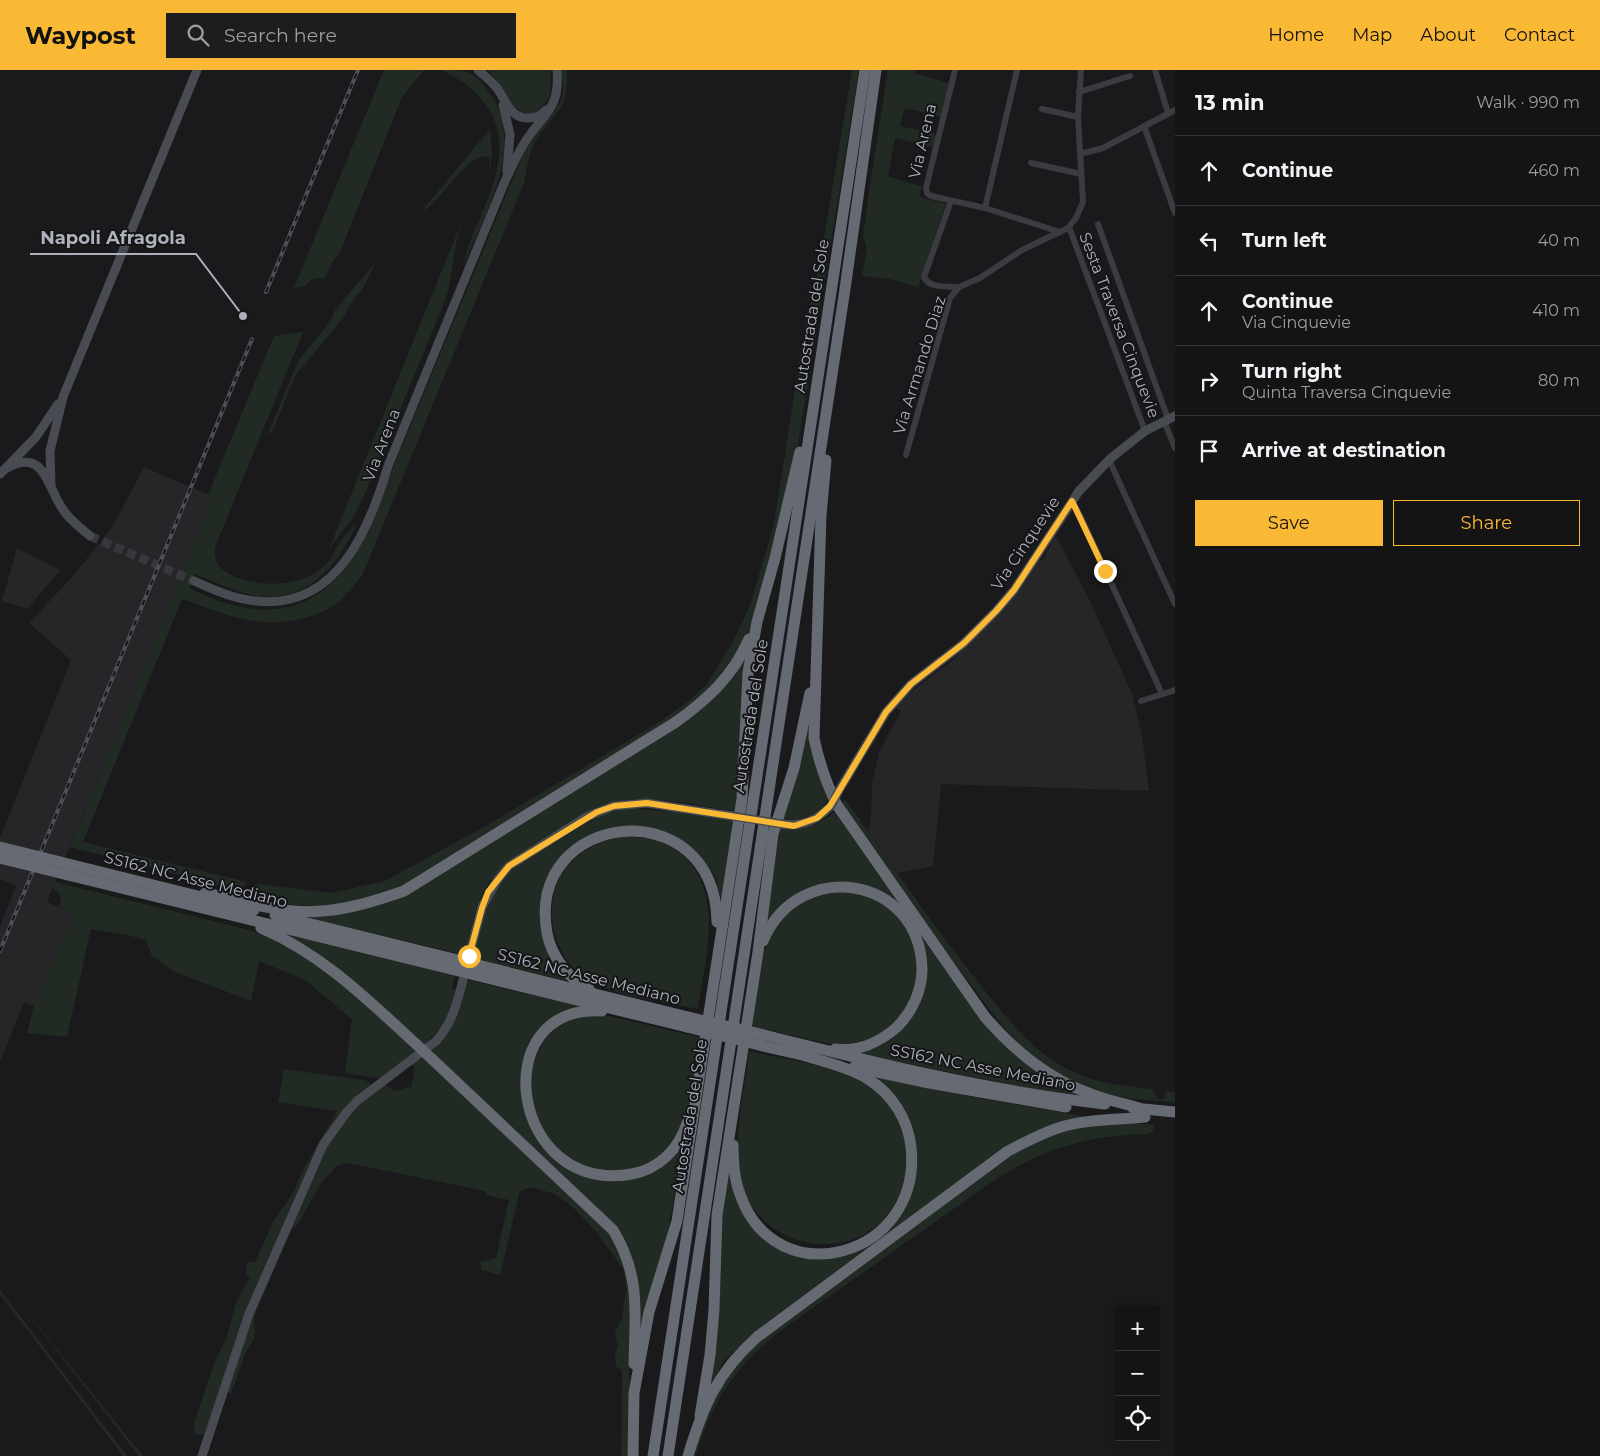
<!DOCTYPE html>
<meta charset="utf-8">
<style>
:root{--surface:#141415;--page:#1d1d1e;--text:#f1f3f6;--muted:#9d9ea0;--line:#333334;--accent:#fab934}
body{margin:0;font-family:Montserrat,sans-serif;background:var(--page);color:var(--text)}
.controls{position:absolute;right:15px;bottom:15px;display:grid;overflow:hidden;border-radius:0px;box-shadow:0 2px 8px #0003}
.controls button{width:45px;height:45px;display:grid;place-items:center;padding:0;border:0;border-bottom:1px solid var(--line);background:var(--surface);color:var(--text);font:25px sans-serif}
.stop{position:absolute;width:15px;height:15px;margin:-11px;border:4px solid #fab934;border-radius:50%;background:#fff}
.stop.end{background:#fab934;border-color:#fff;box-shadow:0 1px 5px #0008}
.list{margin:0;padding:0;list-style:none}
h2{display:flex;justify-content:space-between;align-items:center;height:65px;margin:0;padding:0 20px;font-size:21px}
h2 small{font-size:16px;font-weight:400;color:var(--muted)}
.list li{display:grid;grid-template-columns:32px 1fr auto;gap:15px;align-items:center;box-sizing:border-box;height:70px;padding:0 20px;border-top:1px solid var(--line)}
.list b{display:block;font-size:19px;white-space:nowrap}
.list p{margin:0;font-size:16px;white-space:nowrap;color:var(--muted)}
.list em{font-size:16px;font-style:normal;color:var(--muted)}
.actions{display:flex;gap:10px;padding:15px 20px}
.actions a{flex:1;padding:11px 0;border:1px solid var(--accent);border-radius:0px;text-align:center;font-size:18px;color:var(--accent)}
.actions .main{background:var(--accent);color:#111}
.icon{flex:none;width:28px;height:28px;fill:none;stroke:currentColor;stroke-width:2;stroke-linecap:round;stroke-linejoin:round}
.map{position:relative;flex:none;width:1175px;height:1386px;overflow:hidden}
header{display:flex;align-items:center;gap:30px;box-sizing:border-box;height:70px;padding:0 25px;background:var(--accent);color:#111}
header strong{font-size:24px}
nav{display:flex;gap:28px;margin-inline-start:auto;font-size:18px}
.search{width:350px;height:45px;background:var(--page);display:flex;align-items:center;gap:12px;box-sizing:border-box;padding:0 18px;border-radius:0px;color:var(--muted);font-size:19px}
main{display:flex}
aside{flex:1;background:var(--surface)}
.map>svg:first-child{display:block}
.built{fill:#262629}
.green{fill:#212b23}
.lines{fill:none;stroke-linecap:round;stroke-linejoin:round}
.secondary-tunnel{stroke:#37383c;stroke-width:9;stroke-dasharray:9 4.5;stroke-linecap:butt}
.street{stroke:#3b3c42;stroke-width:6}
.secondary{stroke:#494b52;stroke-width:9}
.highway{stroke:#666a73;stroke-width:11}
.rail-casing{stroke:#4e5057;stroke-width:4}
.rail{stroke:#151517;stroke-width:2;stroke-dasharray:5.5;stroke-linecap:butt}
.secondary-bridge{stroke:#494b52;stroke-width:9}
.highway-bridge{stroke:#666a73;stroke-width:11}
.route{stroke:#fab934;stroke-width:6}
.labels{text-anchor:middle;stroke-width:4;stroke-linejoin:round;paint-order:stroke}
.street-label{font-size:16px;fill:#acb1bc;stroke:#151517}
.leader{fill:none;stroke:#acb1bc;stroke-width:2}
.callout-dot{fill:#acb1bc;stroke:#151517;stroke-width:2}
.callout-label{font-size:18px;text-anchor:middle;font-weight:bold;fill:#acb1bc;stroke:#151517;stroke-width:4;stroke-linejoin:round;paint-order:stroke}
</style>
<header>
<strong>Waypost</strong>
<div class="search"><svg class="icon" aria-label="search" viewBox="0 0 24 24"><circle cx="10" cy="10" r="6"/><path d="M15 15l6 6"/></svg>Search here</div>
<nav><a>Home</a><a>Map</a><a>About</a><a>Contact</a></nav>
</header>
<main>
<div class="map">
<svg width="1175" height="1386" viewBox="0 0 1175 1386">
<rect width="100%" height="100%" fill="#1a1a1c"/>
<!-- built -->
<g class="built">
<path d="M 144,397 L 214,427 L 47,832 L 74,844 L 36,937 L 24,932 L 0,992 L 0,857 L 16,816 L 0,809 L 0,768 L 71,590 L 29,553 L 74,505 L 113,456 Z"/>
<path d="M 1054,468 L 1057,468 L 1090,531 L 1133,626 L 1143,673 L 1149,721 L 941,714 L 933,796 L 898,803 L 868,761 L 871,747 L 872,713 L 879,682 L 901,641 L 896,638 L 906,626 L 950,592 L 999,543 L 1023,515 L 1038,491 L 1044,489 Z"/>
<path d="M 17,478 L 60,500 L 27,539 L 2,531 Z"/>
</g>
<!-- green -->
<g class="green">
<path d="M 384,0 L 424,0 L 402,27 L 340,182 L 332,192 L 325,208 C 317,208 310,208 306,216 L 294,218 Z"/>
<path d="M 441,0 C 467,0 473,0 489,22 C 528,75 484,145 463,196 C 473,147 517,96 492,45 C 481,23 462,10 441,0 Z"/>
<path d="M 488,0 L 551,0 L 550,27 L 536,43 C 509,48 505,16 488,0 Z"/>
<path d="M 562,0 L 567,0 C 568,43 558,37 537,68 C 529,80 527,99 524,113 L 362,506 C 355,514 347,524 339,532 C 330,539 316,545 304,548 C 257,560 225,544 182,529 L 83,772 L 247,812 L 241,821 L 70,777 L 213,428 L 208,425 L 274,266 L 303,262 L 215,477 C 213,492 220,500 233,506 C 264,519 315,518 334,483 C 338,475 348,459 356,455 C 337,497 306,535 253,525 C 233,521 215,512 195,504 L 189,518 C 260,554 320,548 361,475 L 524,82 L 561,31 L 563,20 Z"/>
<path d="M 852,0 L 859,0 L 796,387 L 757,552 L 736,589 L 696,634 L 410,814 L 345,835 L 316,836 L 292,835 L 245,822 L 252,816 L 259,814 L 331,823 L 385,811 L 486,756 L 656,654 L 689,631 L 706,615 L 733,572 L 750,535 L 774,454 L 804,261 L 819,198 Z"/>
<path d="M 888,0 L 915,0 L 914,3 L 949,13 L 940,47 L 905,38 L 900,56 L 936,64 L 933,77 L 895,68 L 888,106 L 922,117 L 919,127 L 946,134 L 918,217 L 890,209 L 862,206 L 867,179 L 863,167 L 869,121 Z"/>
<path d="M 490,59 L 492,82 L 490,100 L 489,87 C 473,80 446,120 436,130 C 432,135 426,139 421,142 Z"/>
<path d="M 462,151 C 452,179 454,208 443,236 L 367,419 L 353,448 L 329,479 Z"/>
<path d="M 375,193 L 364,217 L 351,233 L 344,247 L 295,306 L 272,362 L 268,364 L 298,291 L 330,252 L 335,240 Z"/>
<path d="M 748,582 L 736,741 C 706,737 668,728 638,729 C 600,729 512,783 489,813 C 475,833 471,861 465,885 L 309,848 L 374,835 L 686,651 Z"/>
<path d="M 807,657 L 810,658 C 813,683 817,706 828,730 C 816,746 802,752 781,749 Z"/>
<path d="M 845,729 C 889,790 931,854 979,913 C 1005,946 1032,982 1071,1001 C 1097,1013 1123,1016 1152,1019 L 1158,1029 L 1163,1029 L 1167,1021 L 1175,1022 L 1175,1032 C 1138,1030 1098,1027 1065,1008 C 1017,982 995,946 963,904 C 920,849 882,791 842,734 Z"/>
<path d="M 628,738 L 690,743 L 735,751 L 722,828 L 721,828 C 719,823 718,816 716,810 C 700,772 647,747 608,759 C 603,761 595,762 590,765 C 584,770 546,818 543,825 C 538,836 539,859 544,870 C 549,882 560,894 567,905 L 564,910 L 473,888 C 478,867 481,844 491,825 C 509,791 591,744 628,738 Z"/>
<path d="M 837,740 L 983,946 L 1083,1026 L 1026,1018 L 857,983 L 916,941 L 925,917 L 926,891 L 919,863 L 896,832 L 832,812 L 813,817 L 796,825 L 766,852 L 780,757 C 806,759 816,757 837,740 Z"/>
<path d="M 618,767 C 629,767 642,767 653,769 C 662,771 672,778 680,783 C 726,821 705,889 698,939 C 669,933 616,926 592,912 C 550,889 537,827 572,791 C 585,778 601,772 618,767 Z"/>
<path d="M 55,812 L 249,860 C 317,881 365,934 416,981 L 380,1008 L 345,1003 L 352,949 L 305,910 L 259,891 L 251,931 L 175,902 C 166,897 161,891 152,886 L 146,870 L 127,865 L 91,859 L 67,967 L 27,963 L 34,936 L 74,844 L 60,838 L 61,826 L 53,818 Z"/>
<path d="M 852,820 L 892,838 L 916,874 L 917,917 L 901,948 L 873,969 L 839,976 L 751,956 L 762,885 L 776,854 L 809,826 Z"/>
<path d="M 285,863 L 455,906 L 452,918 L 457,920 L 446,952 L 425,974 Z"/>
<path d="M 467,910 L 583,937 L 550,951 L 538,964 L 523,1027 L 528,1048 L 535,1062 L 572,1098 L 630,1108 L 681,1075 L 684,1076 L 666,1171 L 640,1270 L 628,1178 L 431,981 C 454,959 459,940 467,910 Z"/>
<path d="M 596,943 L 698,967 C 693,999 692,1051 672,1077 C 662,1089 647,1095 633,1099 C 546,1125 490,999 567,950 C 574,945 588,945 596,943 Z"/>
<path d="M 749,981 C 786,990 839,995 869,1016 C 883,1026 897,1041 903,1057 C 906,1063 905,1072 906,1079 C 907,1086 909,1095 908,1102 C 908,1108 903,1117 900,1123 C 871,1197 764,1188 741,1113 C 731,1080 745,1017 749,981 Z"/>
<path d="M 424,986 L 612,1164 L 630,1210 L 629,1386 L 621,1386 L 622,1301 L 616,1296 L 615,1281 L 618,1278 L 615,1262 L 622,1249 L 626,1220 L 624,1200 L 597,1163 L 576,1140 L 555,1124 L 531,1117 L 520,1121 L 500,1205 L 482,1200 L 480,1192 L 496,1188 L 509,1130 L 486,1125 L 485,1121 L 348,1093 L 338,1095 L 322,1112 L 298,1154 L 292,1159 L 254,1246 L 255,1267 L 245,1284 L 231,1324 L 226,1321 L 257,1230 L 328,1075 C 343,1050 362,1031 385,1014 C 399,1026 396,1019 411,1017 L 415,998 L 412,994 Z"/>
<path d="M 284,999 L 364,1010 L 371,1014 L 343,1041 L 334,1052 L 308,1098 L 261,1207 L 204,1365 L 195,1364 L 194,1353 L 214,1294 L 227,1266 L 236,1233 L 250,1207 L 246,1205 L 247,1192 L 255,1192 L 273,1152 L 293,1123 L 303,1100 L 337,1041 L 278,1032 Z"/>
<path d="M 870,1006 L 939,1021 L 1087,1047 L 1046,1057 L 922,1139 L 751,1265 L 723,1292 L 710,1315 L 719,1164 L 728,1099 C 746,1165 757,1164 818,1186 L 882,1163 C 897,1137 927,1098 913,1066 C 907,1051 881,1021 870,1006 Z"/>
<path d="M 1132,1053 L 1155,1055 L 1152,1062 L 1148,1064 C 1086,1066 1052,1076 999,1107 L 783,1259 C 737,1295 712,1329 696,1386 L 692,1386 L 708,1334 L 730,1299 L 759,1269 L 981,1104 L 1031,1073 L 1062,1060 L 1090,1055 Z"/>
<path d="M 0,1208 L 132,1373 L 143,1386 L 139,1386 Z"/>
<path d="M 0,1220 L 127,1386 L 123,1386 L 0,1224 Z"/>
</g>
<g class="lines">
<!-- secondary-tunnel -->
<path class="secondary-tunnel" d="M 90,466 L 194,511"/>
<!-- street -->
<g class="street">
<path d="M 955,0 L 926,118 L 927,123 L 931,126 L 985,138 L 1060,162"/>
<path d="M 1155,0 L 1168,43"/>
<path d="M 1079,22 L 1130,6"/>
<path d="M 1042,39 L 1078,47"/>
<path d="M 1144,56 L 1175,143"/>
<path d="M 1080,84 L 1103,78 L 1175,40"/>
<path d="M 1031,93 L 1081,104"/>
<path d="M 951,131 L 924,207 C 929,219 948,216 959,217"/>
<path d="M 985,138 L 1017,0"/>
<path d="M 1098,154 L 1168,349"/>
<path d="M 1069,157 L 1145,361"/>
<path d="M 1164,351 L 1175,378"/>
<path d="M 906,385 L 950,228 L 959,217 L 980,208 L 1022,180 L 1068,158 L 1076,148 L 1083,132 L 1078,47 L 1081,0"/>
<path d="M 1109,390 L 1175,534"/>
<path d="M 1072,431 L 1081,447 L 1162,624"/>
<path d="M 1141,631 L 1175,620"/>
</g>
<!-- secondary -->
<g class="secondary">
<path d="M 478,0 C 484,5 490,10 496,17 C 506,29 509,49 529,48 C 536,48 542,45 546,40"/>
<path d="M 503,35 L 510,64 L 507,101"/>
<path d="M 7,398 C 45,378 46,415 62,438 C 69,450 80,457 90,466"/>
<path d="M 0,404 L 36,367 L 58,334"/>
<path d="M 51,415 L 50,381 L 63,327 L 197,0"/>
<path d="M 194,511 C 214,520 234,529 256,531 C 337,540 369,460 388,396 L 505,111 C 512,97 518,82 527,69 C 546,41 560,38 557,0"/>
<path d="M 838,722 L 886,642 L 911,614 L 964,573 L 996,541 L 1014,520 L 1079,421 L 1111,388 L 1145,361 L 1175,346"/>
<path d="M 783,754 C 804,757 816,750 831,736"/>
<path d="M 469,886 L 482,837 L 498,809 L 509,796 L 586,747 L 614,736 L 647,733 L 732,746"/>
<path d="M 202,1386 L 249,1244 L 323,1075 L 346,1043 L 357,1031 L 436,971 C 453,952 457,933 463,910"/>
</g>
<!-- highway -->
<g class="highway">
<path d="M 826,390 L 821,445 L 814,668 C 819,692 826,713 837,735 L 985,947 C 1015,981 1048,1009 1091,1024 C 1106,1030 1123,1033 1139,1038"/>
<path d="M 68,805 L 687,957"/>
<path d="M 205,823 C 231,828 257,837 284,840 C 326,846 364,835 404,821 L 676,652 C 708,629 733,606 749,569"/>
<path d="M 275,845 L 688,947"/>
<path d="M 261,858 C 322,884 368,930 416,974"/>
<path d="M 763,871 C 799,786 920,806 922,899 C 922,921 912,942 897,957 C 880,972 858,982 835,979"/>
<path d="M 589,919 C 568,909 551,885 547,863 C 525,740 715,719 717,852"/>
<path d="M 602,941 C 484,934 510,1126 632,1104 C 659,1099 679,1079 687,1053"/>
<path d="M 764,965 C 876,993 989,1021 1105,1034"/>
<path d="M 763,976 L 802,985"/>
<path d="M 432,989 L 613,1160 C 641,1206 635,1243 634,1294"/>
<path d="M 854,997 L 929,1013 L 1066,1037"/>
<path d="M 1133,1038 L 1175,1042"/>
<path d="M 733,1075 C 733,1091 734,1109 740,1124 C 775,1227 923,1188 911,1077 C 908,1049 892,1024 868,1009 C 847,996 820,991 797,983"/>
<path d="M 700,1346 L 710,1285 L 714,1240 L 717,1145 L 758,882 L 773,764 L 794,698 L 810,623"/>
<path d="M 633,1386 L 634,1323 L 649,1242 L 677,1151 L 742,729 L 748,603 L 757,552 L 775,488 L 800,382"/>
<path d="M 653,1386 L 865,0"/>
<path d="M 668,1386 L 845,219 L 876,0"/>
<path d="M 688,1386 C 703,1336 717,1303 757,1267 L 1008,1081 C 1025,1072 1042,1063 1061,1057 C 1088,1049 1117,1050 1145,1047"/>
</g>
<!-- rail casing -->
<g class="rail-casing">
<g id="rail">
<path d="M 266,222 L 358,0"/>
<path d="M 0,881 L 252,269"/>
</g>
</g>
<!-- rail -->
<use href="#rail" class="rail"/>
<!-- secondary-bridge -->
<g class="secondary-bridge">
<path d="M 831,736 L 838,722"/>
<path d="M 732,746 L 783,754"/>
</g>
<!-- highway-bridge -->
<g class="highway-bridge">
<path d="M 0,777 L 254,840"/>
<path d="M 0,788 L 68,805"/>
<path d="M 688,947 L 764,965"/>
<path d="M 687,957 L 763,976"/>
<path d="M 416,974 L 432,989"/>
</g>
</g>
<g class="lines">
<!-- route -->
<path class="route" d="M 469,886 L 482,838 L 488,822 L 509,796 L 597,742 L 614,736 L 647,733 L 794,756 L 817,748 L 830,736 L 886,642 L 911,614 L 964,573 L 996,541 L 1014,520 L 1072,431 L 1105,501"/>
</g>
<g class="labels">
<!-- street labels -->
<g class="street-label">
<text transform="translate(922 71) rotate(-77)" y="6">Via Arena</text>
<text transform="translate(811 246) rotate(-81)" y="6">Autostrada del Sole</text>
<text transform="translate(1120 255) rotate(69)" y="6">Sesta Traversa Cinquevie</text>
<text transform="translate(919 295) rotate(-73)" y="6">Via Armando Diaz</text>
<text transform="translate(381 375) rotate(-69)" y="6">Via Arena</text>
<text transform="translate(1025 473) rotate(-56)" y="6">Via Cinquevie</text>
<text transform="translate(750 646) rotate(-81)" y="6">Autostrada del Sole</text>
<text transform="translate(196 809) rotate(14)" y="6">SS162 NC Asse Mediano</text>
<text transform="translate(589 906) rotate(14)" y="6">SS162 NC Asse Mediano</text>
<text transform="translate(983 997) rotate(11)" y="6">SS162 NC Asse Mediano</text>
<text transform="translate(689 1046) rotate(-81)" y="6">Autostrada del Sole</text>
</g>
</g>
<!-- callouts -->
<path class="leader" d="M243 246L196 184H30"/>
<circle class="callout-dot" cx="243" cy="246" r="5"/>
<g class="callout-label">
<text x="113" y="174">Napoli Afragola</text>
</g>
</svg>
<div class="controls">
<button>+</button>
<button>−</button>
<button><svg class="icon" aria-label="locate" viewBox="0 0 24 24"><circle cx="12" cy="12" r="6"/><path d="M12 2v4M12 18v4M2 12h4M18 12h4"/></svg></button>
</div>
<div class="stop" style="left:469px;top:886px"></div>
<div class="stop end" style="left:1105px;top:501px"></div>
</div>
<aside>
<h2>13 min<small>Walk · 990 m</small></h2>
<ul class="list">
<li><svg class="icon" aria-label="ahead" viewBox="0 0 24 24"><path d="M12 20V5M6 11l6-6 6 6"/></svg><div><b>Continue</b></div><em>460 m</em></li>
<li><svg class="icon" aria-label="left" viewBox="0 0 24 24"><path d="M17 20v-9H6M10 6l-5 5 5 5"/></svg><div><b>Turn left</b></div><em>40 m</em></li>
<li><svg class="icon" aria-label="ahead" viewBox="0 0 24 24"><path d="M12 20V5M6 11l6-6 6 6"/></svg><div><b>Continue</b><p>Via Cinquevie</p></div><em>410 m</em></li>
<li><svg class="icon" aria-label="right" viewBox="0 0 24 24"><path d="M7 20v-9h11M14 6l5 5-5 5"/></svg><div><b>Turn right</b><p>Quinta Traversa Cinquevie</p></div><em>80 m</em></li>
<li><svg class="icon" aria-label="arrive" viewBox="0 0 24 24"><path d="M6 21V4h12l-3 4 3 4H6"/></svg><div><b>Arrive at destination</b></div></li>
</ul>
<div class="actions"><a class="main">Save</a><a>Share</a></div>
</aside>
</main>
